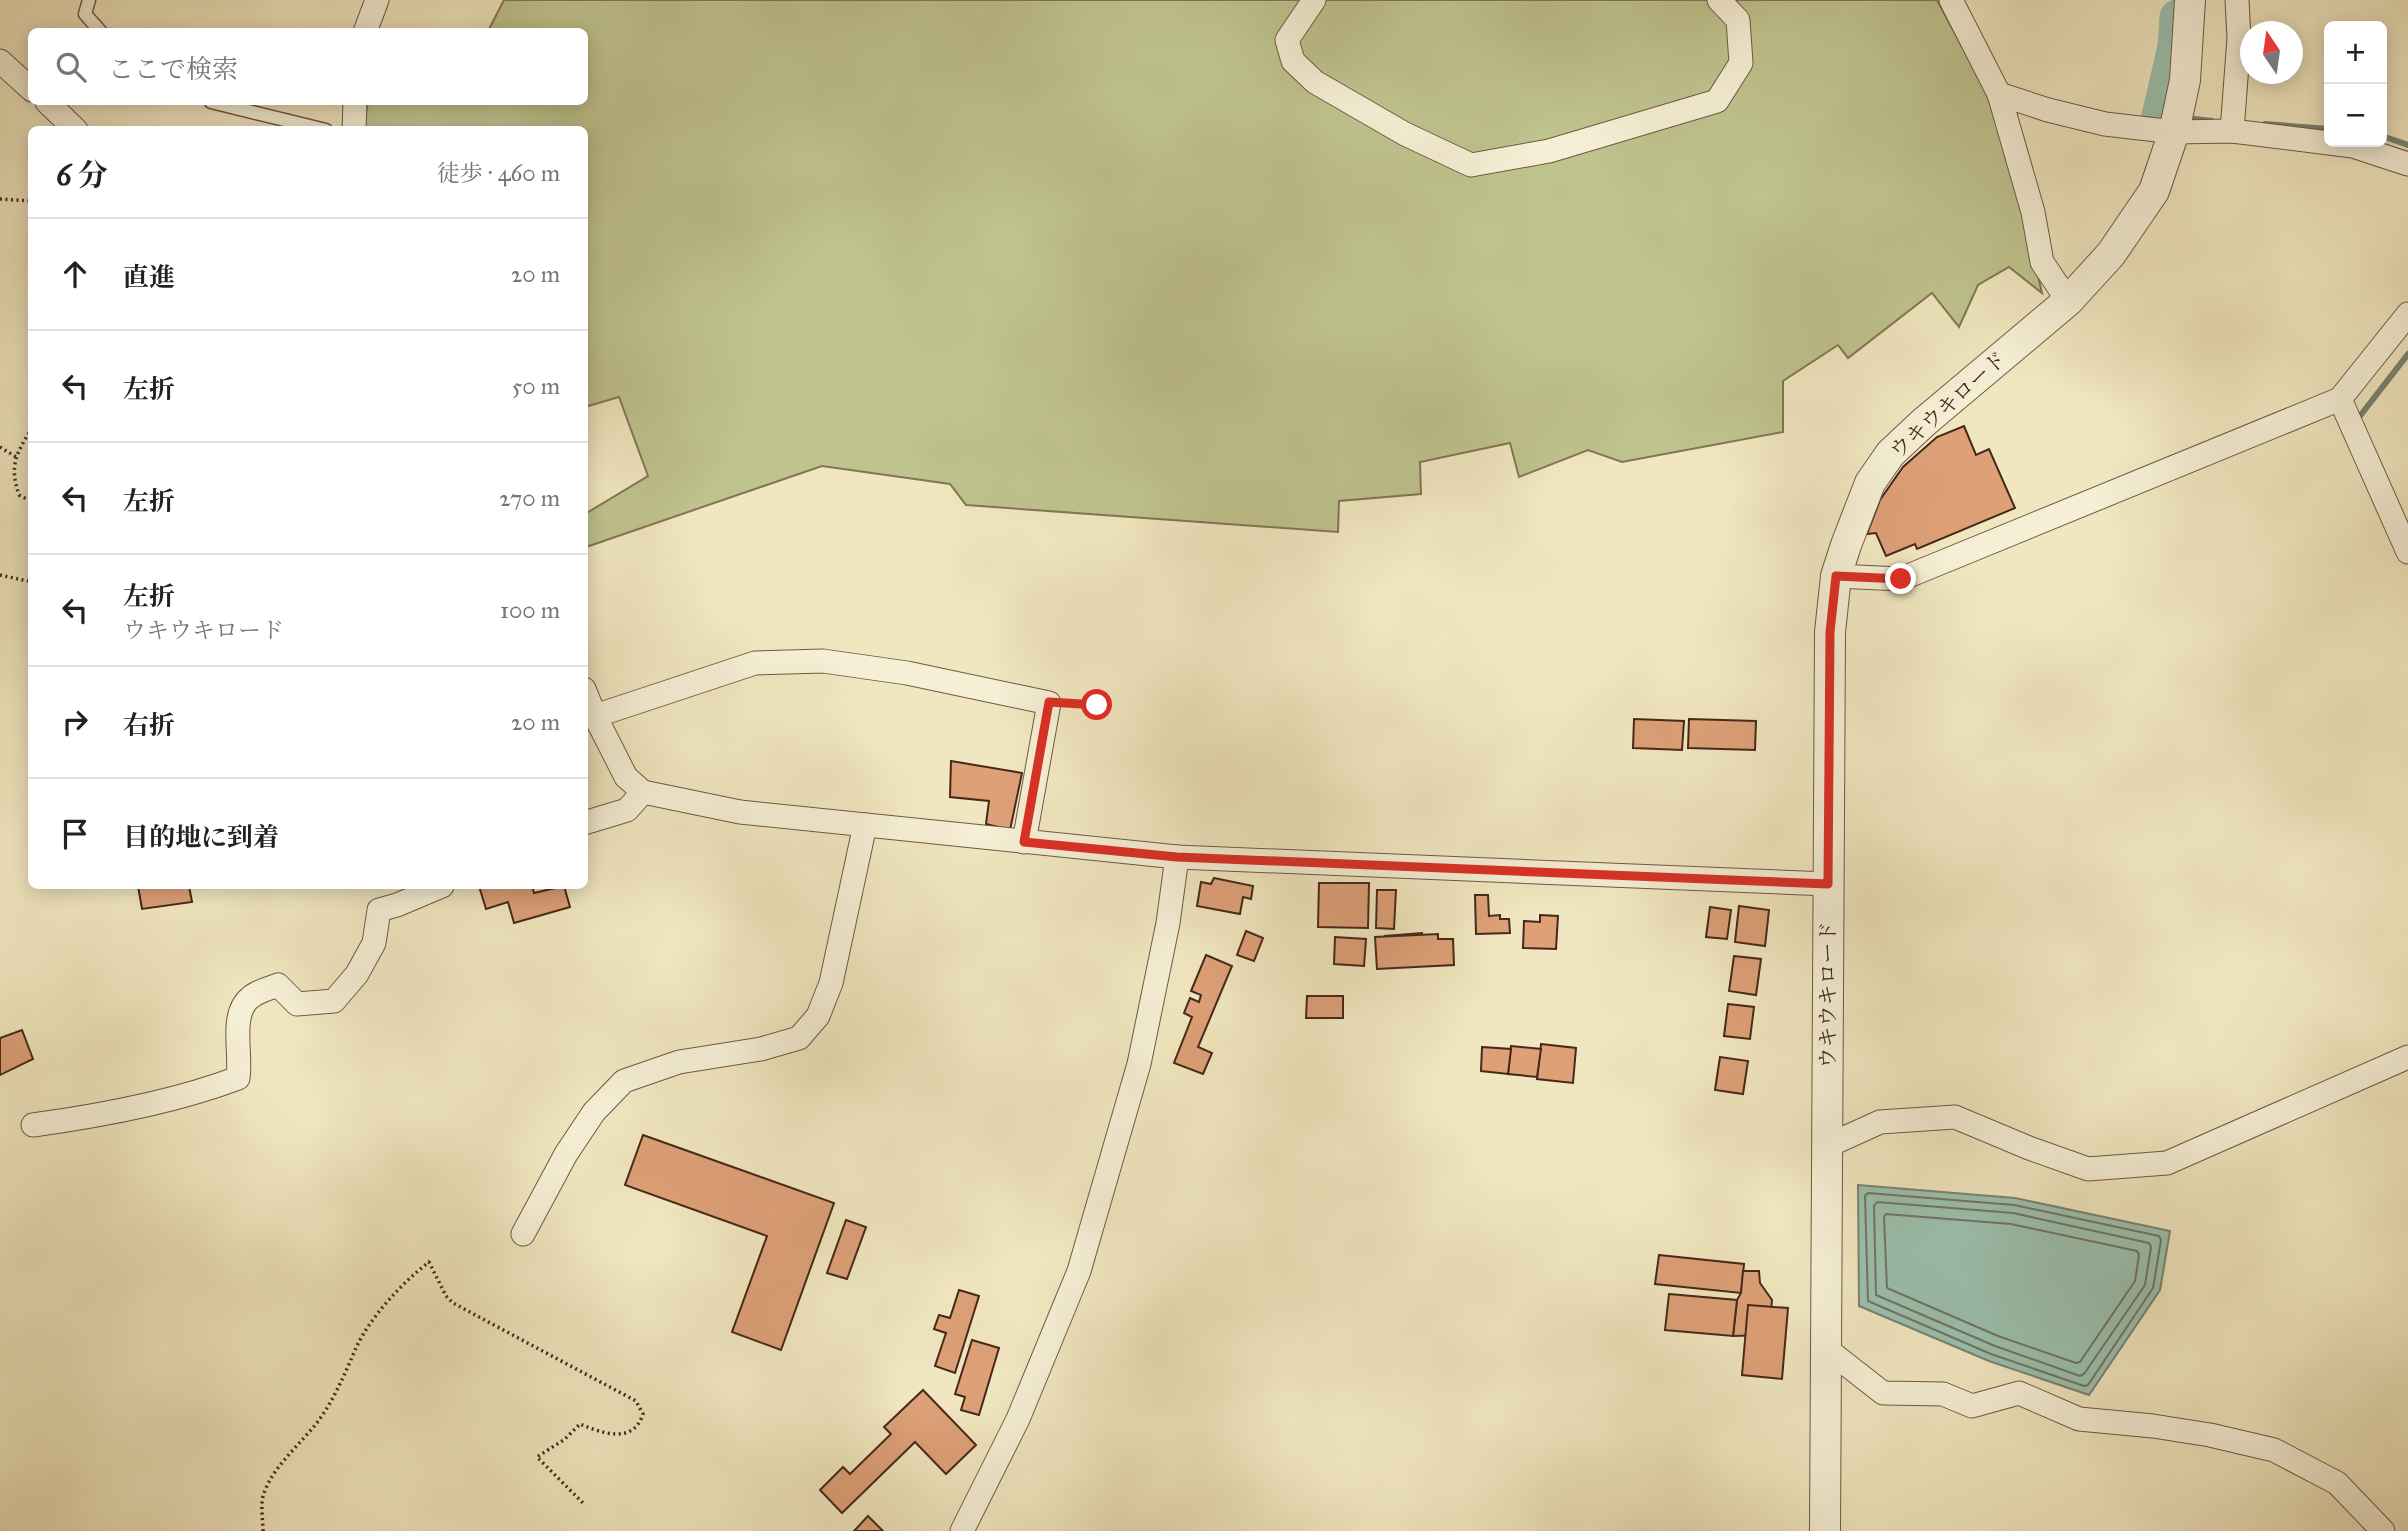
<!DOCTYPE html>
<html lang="ja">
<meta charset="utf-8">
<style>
:root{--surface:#fff;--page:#f6f6f6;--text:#222;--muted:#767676;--line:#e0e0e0}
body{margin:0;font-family:"IM FELL Great Primer","Noto Serif JP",serif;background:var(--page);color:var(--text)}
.controls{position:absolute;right:21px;top:21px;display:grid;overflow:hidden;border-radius:10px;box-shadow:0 4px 18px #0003}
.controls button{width:63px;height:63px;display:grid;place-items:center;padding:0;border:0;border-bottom:2px solid var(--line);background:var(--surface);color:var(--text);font:35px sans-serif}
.compass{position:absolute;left:2240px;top:21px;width:63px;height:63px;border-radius:50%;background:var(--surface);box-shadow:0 4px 18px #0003;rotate:347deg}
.stop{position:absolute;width:21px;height:21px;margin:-16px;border:5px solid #d93025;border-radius:50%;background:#fff}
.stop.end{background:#d93025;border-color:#fff;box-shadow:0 2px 7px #0008}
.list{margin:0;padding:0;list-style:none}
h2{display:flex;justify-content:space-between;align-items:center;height:91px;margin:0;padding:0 28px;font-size:30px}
h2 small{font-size:23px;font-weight:400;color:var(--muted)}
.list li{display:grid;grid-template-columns:46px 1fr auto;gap:21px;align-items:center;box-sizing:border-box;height:112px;padding:0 28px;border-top:2px solid var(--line)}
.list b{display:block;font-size:26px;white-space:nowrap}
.list p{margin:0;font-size:23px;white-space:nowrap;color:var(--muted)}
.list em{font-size:23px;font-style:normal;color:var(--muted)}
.icon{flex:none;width:38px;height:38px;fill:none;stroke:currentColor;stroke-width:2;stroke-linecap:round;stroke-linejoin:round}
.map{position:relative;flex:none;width:2408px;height:1531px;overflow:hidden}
.search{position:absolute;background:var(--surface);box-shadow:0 4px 18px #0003;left:28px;top:28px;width:560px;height:77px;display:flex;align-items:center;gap:18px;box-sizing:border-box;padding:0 24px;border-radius:10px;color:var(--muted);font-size:26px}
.panel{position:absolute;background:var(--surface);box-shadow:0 4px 18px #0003;left:28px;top:126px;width:560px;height:763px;border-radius:10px}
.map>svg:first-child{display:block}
.green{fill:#bfc38e;stroke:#827654;stroke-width:2}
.water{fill:#9bc0ae;stroke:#798373;stroke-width:2}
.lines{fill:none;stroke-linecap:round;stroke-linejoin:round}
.shore{stroke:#707464;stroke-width:2}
.stream{stroke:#798373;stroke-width:6}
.river{stroke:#9bc0ae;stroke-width:35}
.building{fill:#dda077;stroke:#46281a;stroke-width:2}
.service-casing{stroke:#705843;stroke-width:15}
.minor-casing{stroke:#705843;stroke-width:25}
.tertiary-casing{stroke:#705843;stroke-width:32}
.path{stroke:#46281a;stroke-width:3.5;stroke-dasharray:2 3.5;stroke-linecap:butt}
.service{stroke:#f5efd5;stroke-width:12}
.minor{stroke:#f5efd5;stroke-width:23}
.tertiary{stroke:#f5efd5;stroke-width:30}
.route{stroke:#d93025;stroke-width:9}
.labels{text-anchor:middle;stroke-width:6;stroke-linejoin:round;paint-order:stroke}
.street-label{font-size:21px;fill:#46281a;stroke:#f5efd5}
</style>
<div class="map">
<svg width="2408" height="1531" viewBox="0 0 2408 1531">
<rect width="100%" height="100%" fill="#f0e6bf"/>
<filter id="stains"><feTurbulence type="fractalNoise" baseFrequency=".00286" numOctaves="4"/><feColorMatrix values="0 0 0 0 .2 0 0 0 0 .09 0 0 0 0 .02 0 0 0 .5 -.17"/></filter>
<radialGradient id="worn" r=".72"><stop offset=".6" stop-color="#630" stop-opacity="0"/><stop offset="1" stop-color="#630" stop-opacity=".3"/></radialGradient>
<!-- green -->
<path class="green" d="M 504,0 L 1937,0 L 1987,93 L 2016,181 L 2042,293 L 2009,267 L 1978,285 L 1959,327 L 1932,293 L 1848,358 L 1838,345 L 1783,381 L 1783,432 L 1622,462 L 1588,450 L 1519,477 L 1510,443 L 1420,462 L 1421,494 L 1339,501 L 1338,532 L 966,505 L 950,484 L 822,466 L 586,547 L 585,514 L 648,476 L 619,397 L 585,407 L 584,130 L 363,130 L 368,102 L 584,102 L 584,32 L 488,31 Z"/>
<!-- water -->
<path class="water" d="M 1858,1185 L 2015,1198 L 2170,1231 L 2160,1290 L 2089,1395 L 1989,1361 L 1859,1306 Z"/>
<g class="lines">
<!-- shore -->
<g class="shore">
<path d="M 1868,1193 L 2014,1205 L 2159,1236 L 2161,1240 L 2153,1288 L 2088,1385 L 2084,1386 L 1991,1354 L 1868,1301 L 1865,1196 Z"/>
<path d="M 1877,1202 L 2013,1213 L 2149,1243 L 2151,1247 L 2145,1285 L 2084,1374 L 2080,1376 L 1995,1346 L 1876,1295 L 1874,1206 Z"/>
<path d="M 1886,1214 L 2011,1224 L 2137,1251 L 2139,1255 L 2135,1281 L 2080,1362 L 2076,1363 L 1998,1336 L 1887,1288 L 1884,1217 Z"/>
</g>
<!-- stream -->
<g class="stream">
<path d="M 2185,118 L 2212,121"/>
<path d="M 2265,124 L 2329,129"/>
<path d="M 2382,136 L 2408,145"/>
<path d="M 2360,416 L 2408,354"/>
</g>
<!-- river -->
<path class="river" d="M 2159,116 L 2175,47 L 2177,17"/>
</g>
<!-- building -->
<g class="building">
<path d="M 1964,426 L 1976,455 L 1989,449 L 2015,508 L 1917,549 L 1915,544 L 1886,556 L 1876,533 L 1867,534 L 1880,500 L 1903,467 L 1937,437 Z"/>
<path d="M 1634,719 L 1684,721 L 1682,750 L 1633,748 Z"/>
<path d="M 1689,719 L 1756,721 L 1755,750 L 1688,748 Z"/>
<path d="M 951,761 L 1022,773 L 1010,830 L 986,824 L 989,801 L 950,797 Z"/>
<path d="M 1214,878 L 1253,886 L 1251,899 L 1243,897 L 1240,914 L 1197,906 L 1201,882 L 1211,884 Z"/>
<path d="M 1319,883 L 1369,883 L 1368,928 L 1318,927 Z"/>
<path d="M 138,886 L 189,886 L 192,902 L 142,909 Z"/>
<path d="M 479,886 L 532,886 L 534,893 L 564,886 L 570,907 L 514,923 L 508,902 L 486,909 Z"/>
<path d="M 1377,890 L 1396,890 L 1394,929 L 1376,928 Z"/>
<path d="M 1475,895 L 1488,895 L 1489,916 L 1500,915 L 1500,919 L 1509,919 L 1510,933 L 1476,934 Z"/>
<path d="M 1739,906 L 1769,910 L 1765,946 L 1735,942 Z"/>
<path d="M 1710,907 L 1731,910 L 1727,939 L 1706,937 Z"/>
<path d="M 1540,915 L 1558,916 L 1556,949 L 1523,948 L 1524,921 L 1540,922 Z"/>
<path d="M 1246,931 L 1263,938 L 1254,961 L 1237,955 Z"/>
<path d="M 1422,933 L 1424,955 L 1387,958 L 1385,936 Z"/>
<path d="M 1438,934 L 1438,939 L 1453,939 L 1454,965 L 1377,969 L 1375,937 Z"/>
<path d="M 1335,937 L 1366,939 L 1364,966 L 1334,964 Z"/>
<path d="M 1206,955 L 1232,966 L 1198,1047 L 1212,1053 L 1203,1074 L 1174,1063 L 1192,1017 L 1184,1013 L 1190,998 L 1199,1002 L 1201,995 L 1191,991 Z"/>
<path d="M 1734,956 L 1761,959 L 1756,995 L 1729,991 Z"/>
<path d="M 1307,996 L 1343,996 L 1343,1018 L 1306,1018 Z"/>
<path d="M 1728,1004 L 1754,1007 L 1750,1039 L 1724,1036 Z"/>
<path d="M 22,1030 L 33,1059 L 0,1075 L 0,1038 Z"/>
<path d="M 1541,1044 L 1576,1048 L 1573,1083 L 1537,1079 Z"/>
<path d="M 1511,1046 L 1541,1049 L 1537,1077 L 1508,1074 Z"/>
<path d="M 1482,1047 L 1511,1049 L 1508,1074 L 1481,1071 Z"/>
<path d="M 1720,1057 L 1748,1061 L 1743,1094 L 1715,1090 Z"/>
<path d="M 643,1135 L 834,1203 L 781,1350 L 732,1332 L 767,1236 L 625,1185 Z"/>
<path d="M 846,1220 L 866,1227 L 847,1279 L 827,1273 Z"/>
<path d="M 1659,1255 L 1744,1264 L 1741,1293 L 1655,1284 Z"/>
<path d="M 1743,1271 L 1759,1271 L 1760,1283 L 1772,1300 L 1769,1335 L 1733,1336 L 1737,1300 L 1741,1293 Z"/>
<path d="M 959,1290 L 979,1296 L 955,1373 L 935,1366 L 946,1333 L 934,1329 L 939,1315 L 950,1318 Z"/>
<path d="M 1669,1294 L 1737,1300 L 1733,1336 L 1665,1330 Z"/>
<path d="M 1748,1305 L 1788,1308 L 1782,1379 L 1742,1375 Z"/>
<path d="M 972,1340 L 999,1348 L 979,1415 L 961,1410 L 965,1397 L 955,1394 Z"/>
<path d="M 923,1390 L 976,1445 L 946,1474 L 915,1442 L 842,1513 L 820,1490 L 843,1467 L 850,1474 L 891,1434 L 884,1427 Z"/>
<path d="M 868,1516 L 883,1531 L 854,1531 Z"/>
</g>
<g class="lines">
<!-- service casing -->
<g class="service-casing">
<g id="service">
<path d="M 89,0 L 85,14 L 101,32"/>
<path d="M 211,102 L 326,130"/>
</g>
</g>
<!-- minor casing -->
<g class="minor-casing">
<g id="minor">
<path d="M 1314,0 L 1287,40 L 1293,61 L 1315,82 L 1405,134 L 1471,165 L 1549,151 L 1717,101 L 1741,63 L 1738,20 L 1719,0"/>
<path d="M 1951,0 L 1999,94 L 2033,212 L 2042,262 L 2068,301"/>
<path d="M 365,32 L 377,0"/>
<path d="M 0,61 L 32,90"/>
<path d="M 1999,94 L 2048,110 L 2105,124 L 2174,132 L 2232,131 L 2353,146 L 2408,164"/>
<path d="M 47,102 L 76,130"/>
<path d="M 354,130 L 355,102"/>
<path d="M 2232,131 L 2239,38 L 2237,0"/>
<path d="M 2340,399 L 2408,552"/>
<path d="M 1836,576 L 1901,579 L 2340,399 L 2408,314"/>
<path d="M 584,689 L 595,716 L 626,777 L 643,792 L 740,812 L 1177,857 L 1828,884"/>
<path d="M 595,716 L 755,663 L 823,661 L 907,673 L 1049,703 L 1024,842"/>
<path d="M 584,823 L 627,810 L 643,792"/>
<path d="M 33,1125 C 99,1116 175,1102 238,1078 C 242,1054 229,1013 251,997 C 258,991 270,988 278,985 L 297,1004 L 334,1001 L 357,974 L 374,943 L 379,910 L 397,905 L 442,886"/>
<path d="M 1827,1146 L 1880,1122 L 1955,1117 L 2029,1148 L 2088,1169 L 2167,1163 L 2408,1057"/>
<path d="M 523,1234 L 566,1154 L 594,1112 L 624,1081 L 679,1062 L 761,1049 L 799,1038 L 818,1016 L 831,983 L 865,825"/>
<path d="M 1824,1347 L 1883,1393 L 1943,1394 L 1972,1406 L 2019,1393 L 2079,1419 L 2153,1426 L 2210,1435 L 2274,1450 L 2337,1483 L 2383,1531"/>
<path d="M 962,1531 L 1018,1419 L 1079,1271 L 1139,1064 L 1168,923 L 1177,857"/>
</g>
</g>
<!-- tertiary casing -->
<g class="tertiary-casing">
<path id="tertiary" d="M 1825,1531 L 1830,632 L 1836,576 L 1846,545 L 1870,483 L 1890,454 L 1923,423 L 2068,301 L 2111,254 L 2154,191 L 2174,132 L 2185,80 L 2190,0"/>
</g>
<!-- path -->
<g class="path">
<path d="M 0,199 L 32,201"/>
<path d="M 32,428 C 16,454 9,465 19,495 L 32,502"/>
<path d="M 0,447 L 16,457"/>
<path d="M 0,575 L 32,582"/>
<path d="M 1068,704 L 1097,705"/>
<path d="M 263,1531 C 263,1520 260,1504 264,1493 C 274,1465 301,1444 319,1420 C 335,1398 345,1373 356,1348 C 370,1317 403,1282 429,1262 L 446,1296 L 453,1303 L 636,1401 L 643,1414 C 633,1445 602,1433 580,1424 L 565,1439 L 537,1457 L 584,1504"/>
</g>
<!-- service -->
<use href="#service" class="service"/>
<!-- minor -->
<use href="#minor" class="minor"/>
<!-- tertiary -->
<use href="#tertiary" class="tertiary"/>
</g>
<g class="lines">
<!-- route -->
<path class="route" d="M 1097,705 L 1049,702 L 1024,842 L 1177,857 L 1828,884 L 1830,632 L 1836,576 L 1901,579"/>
</g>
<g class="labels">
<!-- street labels -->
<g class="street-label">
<text transform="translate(1948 405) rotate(-42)" y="7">ウキウキロード</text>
<text transform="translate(1828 995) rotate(-90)" y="7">ウキウキロード</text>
</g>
</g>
<rect width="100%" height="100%" filter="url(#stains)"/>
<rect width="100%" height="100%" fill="url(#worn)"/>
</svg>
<div class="controls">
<button>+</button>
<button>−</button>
</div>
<svg class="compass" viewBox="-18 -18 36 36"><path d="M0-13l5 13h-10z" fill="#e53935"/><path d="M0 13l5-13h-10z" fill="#767676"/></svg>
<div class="stop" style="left:1097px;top:705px"></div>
<div class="stop end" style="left:1901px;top:579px"></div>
<div class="search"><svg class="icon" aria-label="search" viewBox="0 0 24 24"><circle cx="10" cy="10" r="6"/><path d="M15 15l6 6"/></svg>ここで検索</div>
<section class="panel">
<h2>6 分<small>徒歩 · 460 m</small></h2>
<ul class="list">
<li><svg class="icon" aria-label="ahead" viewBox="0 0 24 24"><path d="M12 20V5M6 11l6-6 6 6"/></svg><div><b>直進</b></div><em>20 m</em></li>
<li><svg class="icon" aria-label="left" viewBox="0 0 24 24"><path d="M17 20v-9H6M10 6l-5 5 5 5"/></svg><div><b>左折</b></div><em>50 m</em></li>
<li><svg class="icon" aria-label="left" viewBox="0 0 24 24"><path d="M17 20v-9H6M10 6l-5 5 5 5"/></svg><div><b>左折</b></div><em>270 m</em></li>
<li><svg class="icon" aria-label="left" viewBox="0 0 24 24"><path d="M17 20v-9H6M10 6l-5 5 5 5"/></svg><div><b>左折</b><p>ウキウキロード</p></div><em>100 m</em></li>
<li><svg class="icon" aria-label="right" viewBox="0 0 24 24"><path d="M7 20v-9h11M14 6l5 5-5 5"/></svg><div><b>右折</b></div><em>20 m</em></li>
<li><svg class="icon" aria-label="arrive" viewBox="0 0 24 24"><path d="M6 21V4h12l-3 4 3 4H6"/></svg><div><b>目的地に到着</b></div></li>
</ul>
</section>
</div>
